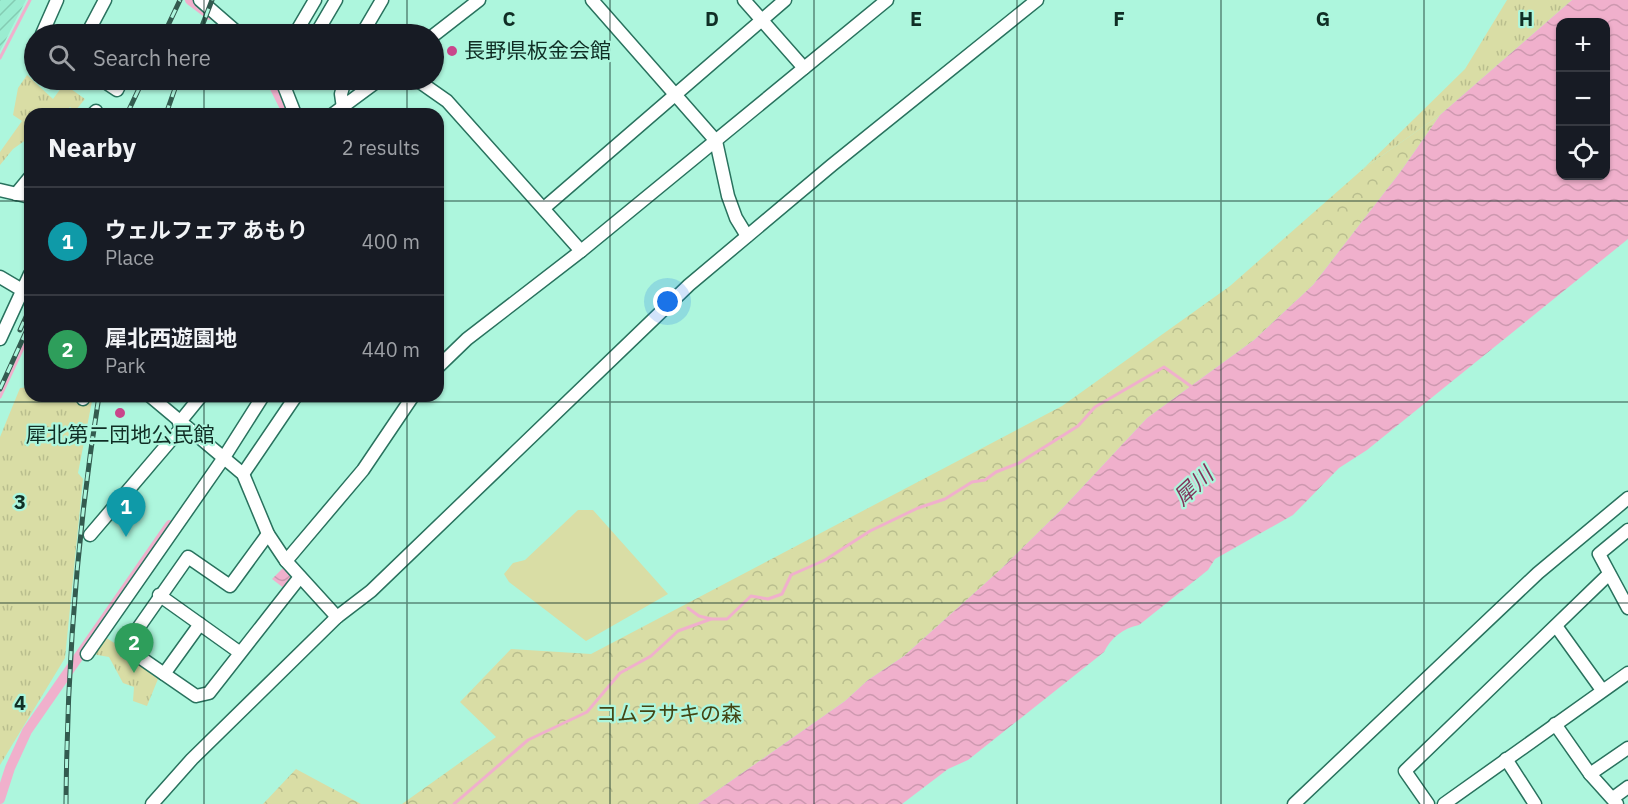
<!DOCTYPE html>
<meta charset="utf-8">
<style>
:root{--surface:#171b24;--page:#242831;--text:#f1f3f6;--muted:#9ea1a6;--line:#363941;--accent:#c9468b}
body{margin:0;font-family:"IBM Plex Sans","Noto Sans JP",sans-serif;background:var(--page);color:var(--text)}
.controls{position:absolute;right:18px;top:18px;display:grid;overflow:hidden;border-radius:12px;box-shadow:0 2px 4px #0004}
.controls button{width:54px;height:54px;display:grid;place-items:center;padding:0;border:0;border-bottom:2px solid var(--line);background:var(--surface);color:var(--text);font:30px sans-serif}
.you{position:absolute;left:668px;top:302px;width:21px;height:21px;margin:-15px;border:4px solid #fff;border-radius:50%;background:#1a73e8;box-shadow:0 0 0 9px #1a73e833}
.badge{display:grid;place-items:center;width:39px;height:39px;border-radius:50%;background:var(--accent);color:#fff;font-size:20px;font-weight:700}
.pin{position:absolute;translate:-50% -50px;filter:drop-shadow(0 2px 3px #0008)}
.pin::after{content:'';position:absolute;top:32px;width:21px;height:18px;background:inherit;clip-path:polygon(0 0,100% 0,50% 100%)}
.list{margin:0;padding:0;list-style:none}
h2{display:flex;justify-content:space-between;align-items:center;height:78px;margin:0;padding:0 24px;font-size:26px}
h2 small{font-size:20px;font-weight:400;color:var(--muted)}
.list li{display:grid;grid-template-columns:39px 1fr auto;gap:18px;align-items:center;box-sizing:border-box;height:108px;padding:0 24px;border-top:2px solid var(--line)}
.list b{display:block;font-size:22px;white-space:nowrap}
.list p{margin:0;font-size:20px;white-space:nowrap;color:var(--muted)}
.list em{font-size:20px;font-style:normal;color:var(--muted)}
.icon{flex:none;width:33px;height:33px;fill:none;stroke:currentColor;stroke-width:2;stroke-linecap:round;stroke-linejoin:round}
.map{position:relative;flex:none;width:1628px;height:804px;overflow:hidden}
.search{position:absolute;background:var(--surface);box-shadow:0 2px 4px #0004;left:24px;top:24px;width:420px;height:66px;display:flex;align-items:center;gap:15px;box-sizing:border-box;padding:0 21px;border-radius:33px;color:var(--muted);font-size:22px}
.panel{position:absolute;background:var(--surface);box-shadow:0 2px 4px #0004;left:24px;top:108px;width:420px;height:294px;border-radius:18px}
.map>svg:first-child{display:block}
.industrial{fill:url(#industrial-furrows)}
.grass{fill:url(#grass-tufts)}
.forest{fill:url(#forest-crowns)}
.pitch{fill:#d9dda5}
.water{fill:url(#water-waves);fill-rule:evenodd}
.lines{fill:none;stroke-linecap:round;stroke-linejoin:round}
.stream{stroke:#f0b0cc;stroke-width:3}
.canal{stroke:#f0b0cc;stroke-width:10}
.minor-casing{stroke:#29725e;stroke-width:15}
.minor{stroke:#fff;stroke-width:12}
.rail-casing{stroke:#335b4f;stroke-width:5}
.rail{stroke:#adf6dd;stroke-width:3;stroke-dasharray:9;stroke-linecap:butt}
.grid{fill:none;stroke:#102e25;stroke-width:1.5;stroke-opacity:0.55}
.poi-dot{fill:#c9468b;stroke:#adf6dd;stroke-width:2}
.labels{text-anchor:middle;stroke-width:4.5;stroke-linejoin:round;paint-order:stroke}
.poi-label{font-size:21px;fill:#102e25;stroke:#adf6dd;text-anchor:start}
.park-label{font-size:21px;fill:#434515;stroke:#adf6dd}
.water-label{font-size:22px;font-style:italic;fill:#81355b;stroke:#adf6dd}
.grid-label{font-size:20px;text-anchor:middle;font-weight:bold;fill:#102e25;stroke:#adf6dd;stroke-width:4.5;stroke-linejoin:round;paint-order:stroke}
</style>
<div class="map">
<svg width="1628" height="804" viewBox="0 0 1628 804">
<defs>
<pattern id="industrial-furrows" width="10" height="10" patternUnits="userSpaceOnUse" patternTransform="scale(1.5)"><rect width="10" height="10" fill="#9bedd1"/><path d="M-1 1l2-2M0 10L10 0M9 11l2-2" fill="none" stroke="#84ccb3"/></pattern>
<pattern id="grass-tufts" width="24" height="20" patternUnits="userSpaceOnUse" patternTransform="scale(1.5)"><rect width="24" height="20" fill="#d9dda5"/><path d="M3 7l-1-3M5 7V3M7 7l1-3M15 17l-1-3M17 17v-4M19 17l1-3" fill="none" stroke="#b9be8e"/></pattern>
<pattern id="forest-crowns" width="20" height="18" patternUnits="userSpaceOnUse" patternTransform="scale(1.5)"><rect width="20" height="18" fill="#d9dda5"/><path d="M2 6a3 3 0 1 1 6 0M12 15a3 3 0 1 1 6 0" fill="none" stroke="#b9be8e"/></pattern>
<pattern id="water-waves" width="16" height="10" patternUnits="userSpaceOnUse" patternTransform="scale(1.5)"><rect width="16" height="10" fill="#f0b0cc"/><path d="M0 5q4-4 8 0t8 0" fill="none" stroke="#cd98af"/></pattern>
</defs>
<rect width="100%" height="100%" fill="#adf6dd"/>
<!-- industrial -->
<path class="industrial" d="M 0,0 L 26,0 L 0,51 Z"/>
<!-- grass -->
<g class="grass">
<path d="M 1507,0 L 1572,0 L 1440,115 L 1363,169 L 1465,69 Z"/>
<path d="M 27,75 L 53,99 L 64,84 L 85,99 L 75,111 L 70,107 L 61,114 L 30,114 L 30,137 L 13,149 L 0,165 L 0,152 L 22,121 L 13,115 L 18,88 Z"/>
<path d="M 30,387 L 30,396 L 79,396 L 79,399 L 92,401 L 78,473 L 83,479 L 65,658 L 0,765 L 0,437 L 20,388 Z"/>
<path d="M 105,637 L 119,646 L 124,654 L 158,679 L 147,706 L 133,701 L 134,687 L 123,683 L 109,657 L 92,654 Z"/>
</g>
<!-- forest -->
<g class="forest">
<path d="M 1440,115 L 1401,171 L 1313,285 L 1254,340 L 1147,418 L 1060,511 L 1001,569 L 904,656 L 868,680 L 845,701 L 698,804 L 402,804 L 496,737 L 460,702 L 511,649 L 591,654 L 1062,406 L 1230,286 L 1363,169 Z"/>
<path d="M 296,769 L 361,804 L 263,804 Z"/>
</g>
<!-- pitch -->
<path class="pitch" d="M 578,510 L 593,510 L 668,594 L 586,641 L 509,582 L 504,574 L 513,563 L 525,560 Z"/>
<!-- water -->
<g class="water">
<path d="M 1572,0 L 1628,0 L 1628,239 L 1367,450 L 1339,468 L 1293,515 L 1215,559 L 1208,570 L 1139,625 C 1123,628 1111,638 1104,652 L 968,760 L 948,769 L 902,804 L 698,804 L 845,701 L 868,680 L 904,656 L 1001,569 L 1060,511 L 1147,418 L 1254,340 L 1313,285 L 1401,171 L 1440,115 ZM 1560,22 L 1606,22 L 1606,176 L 1560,176 Z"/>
<path d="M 284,567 L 292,580 L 285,589 L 272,579 Z"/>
</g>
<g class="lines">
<!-- stream -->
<g class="stream">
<path d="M 0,58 L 30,0"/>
<path d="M 0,397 L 30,333"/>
<path d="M 688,608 L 699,616 L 711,619"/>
<path d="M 454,804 L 528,740 L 587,712 L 620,673 L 651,656 L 678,631 L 711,619 L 727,619 L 751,596 L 768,599 L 782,594 L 791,575 L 825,560 L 870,531 L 918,508 L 945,499 L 972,482 L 985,480 L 996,472 L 1019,463 L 1078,426 L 1095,407 L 1164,367 L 1192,387"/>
</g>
<!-- canal -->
<g class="canal">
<path d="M 190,0 L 210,15"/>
<path d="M 271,80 L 288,114"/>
<path d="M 0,799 L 10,768 L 27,731 L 170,525"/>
</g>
<!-- minor casing -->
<g class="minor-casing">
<g id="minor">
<path d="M 200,0 L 239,34"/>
<path d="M 592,0 L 716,141 L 728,196 L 736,218 L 747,236"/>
<path d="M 744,0 L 804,68"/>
<path d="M 42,34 L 57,0"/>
<path d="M 87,34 L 105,0"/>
<path d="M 295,34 L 315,0"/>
<path d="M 316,34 L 336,0"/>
<path d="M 362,34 L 382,0"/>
<path d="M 434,35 L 479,0"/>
<path d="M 102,80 L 117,90 L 122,80"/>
<path d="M 278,80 L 284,86 L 295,114"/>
<path d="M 417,80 L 447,101 L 581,251"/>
<path d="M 343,108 L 341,94 L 345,80"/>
<path d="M 93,114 L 96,111"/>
<path d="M 333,114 L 379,80"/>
<path d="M 0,190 L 30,197"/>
<path d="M 16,194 L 30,177"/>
<path d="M 544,208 L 785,0"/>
<path d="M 0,277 L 22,290"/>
<path d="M 0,339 L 30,274"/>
<path d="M 438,367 L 467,339 L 581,251 L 887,0"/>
<path d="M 150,396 L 243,474 L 268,534 L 286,561 L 337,617"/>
<path d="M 83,399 L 84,396"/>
<path d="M 179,423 L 201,396"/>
<path d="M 243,474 L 296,396"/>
<path d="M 1628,530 L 1599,554 L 1628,608"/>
<path d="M 268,534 L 230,586 L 188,557 L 125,647 L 196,696 L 209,693 L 300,577"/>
<path d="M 90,535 L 183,426"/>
<path d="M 286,561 L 363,470 L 413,396"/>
<path d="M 159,595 L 239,652"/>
<path d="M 1556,626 L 1602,690"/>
<path d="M 87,654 L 223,459 L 263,396"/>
<path d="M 164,674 L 200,624"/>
<path d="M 1555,724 L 1590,774 L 1617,804"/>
<path d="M 1506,759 L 1535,804"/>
<path d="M 1590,774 L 1628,748"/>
<path d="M 1613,798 L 1628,787"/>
<path d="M 152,804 L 192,759 L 337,617 L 371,591 L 689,285 L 832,165 L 1037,0"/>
<path d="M 1294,804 L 1538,573 L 1628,498"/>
<path d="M 1428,804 L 1405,771 L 1609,574"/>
<path d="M 1444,804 L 1628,673"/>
</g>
</g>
<!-- minor -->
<use href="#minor" class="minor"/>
<!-- rail casing -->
<g class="rail-casing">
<g id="rail">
<path d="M 164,34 L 180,0"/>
<path d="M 199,34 L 212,0"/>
<path d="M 127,114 L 143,80"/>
<path d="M 166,114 L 178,80"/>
<path d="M 20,330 L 30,308"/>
<path d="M 0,389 L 30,323"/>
<path d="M 66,804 C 67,667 77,532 99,396"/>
</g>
</g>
<!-- rail -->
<use href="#rail" class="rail"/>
</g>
<!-- grid -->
<path class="grid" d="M 204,0 L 204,34M 407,0 L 407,34M 610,0 L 610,804M 814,0 L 814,804M 1017,0 L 1017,804M 1221,0 L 1221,804M 1424,0 L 1424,804M 204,80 L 204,114M 407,80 L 407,114M 0,201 L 30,201M 438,201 L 1628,201M 204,396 L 204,804M 407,396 L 407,804M 0,402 L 1628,402M 0,603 L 1628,603"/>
<!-- markers -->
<g class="poi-dot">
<circle cx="452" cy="51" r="6"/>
<circle cx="120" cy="413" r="6"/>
</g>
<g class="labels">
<!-- poi labels -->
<g class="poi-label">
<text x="464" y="58">長野県板金会館</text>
<text x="120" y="442" text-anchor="middle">犀北第二団地公民館</text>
</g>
<!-- park labels -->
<g class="park-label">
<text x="669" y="721">コムラサキの森</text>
</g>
<!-- water labels -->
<g class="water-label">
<text transform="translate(1193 486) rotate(-43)" y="8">犀川</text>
</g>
</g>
<g class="grid-label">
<text x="509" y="26">C</text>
<text x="712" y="26">D</text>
<text x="916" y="26">E</text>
<text x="1119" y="26">F</text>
<text x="1323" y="26">G</text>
<text x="1526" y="26">H</text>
<text x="20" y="509">3</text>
<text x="20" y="710">4</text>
</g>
</svg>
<div class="controls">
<button>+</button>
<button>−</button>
<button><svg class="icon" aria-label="locate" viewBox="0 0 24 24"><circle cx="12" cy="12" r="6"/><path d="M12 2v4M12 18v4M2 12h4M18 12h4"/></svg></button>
</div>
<div class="you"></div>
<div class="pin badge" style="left:126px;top:537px;background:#0f9aa8">1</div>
<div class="pin badge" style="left:134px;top:673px;background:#2e9e5b">2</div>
<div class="search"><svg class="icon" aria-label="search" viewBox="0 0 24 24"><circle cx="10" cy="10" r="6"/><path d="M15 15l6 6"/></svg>Search here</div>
<section class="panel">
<h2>Nearby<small>2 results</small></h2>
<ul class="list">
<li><span class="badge" style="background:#0f9aa8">1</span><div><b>ウェルフェア あもり</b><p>Place</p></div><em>400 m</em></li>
<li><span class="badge" style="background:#2e9e5b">2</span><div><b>犀北西遊園地</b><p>Park</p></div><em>440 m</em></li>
</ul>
</section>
</div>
